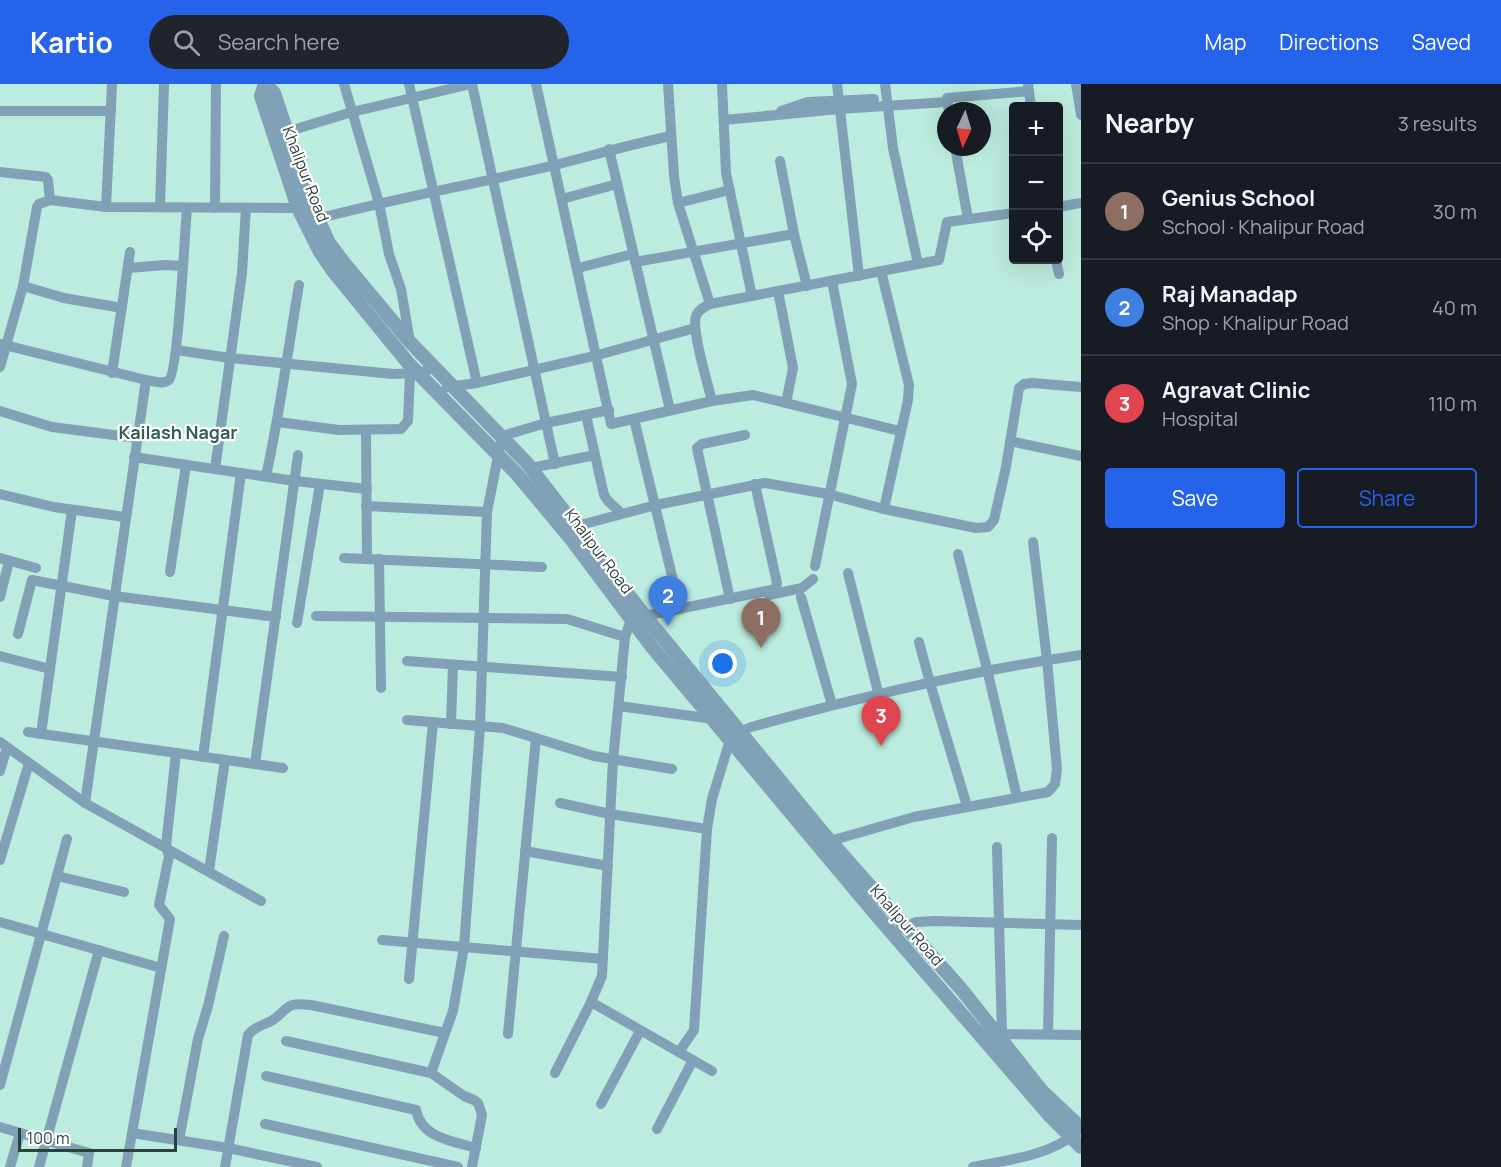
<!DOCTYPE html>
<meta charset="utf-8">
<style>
:root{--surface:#171b24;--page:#20242c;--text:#f1f3f6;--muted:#9ea1a6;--line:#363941;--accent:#2563eb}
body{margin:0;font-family:Manrope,sans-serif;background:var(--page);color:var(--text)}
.controls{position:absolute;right:18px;top:18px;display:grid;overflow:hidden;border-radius:6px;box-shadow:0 6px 24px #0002}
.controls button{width:54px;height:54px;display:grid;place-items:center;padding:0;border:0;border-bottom:2px solid var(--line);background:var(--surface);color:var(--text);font:30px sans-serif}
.compass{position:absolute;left:937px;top:18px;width:54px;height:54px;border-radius:50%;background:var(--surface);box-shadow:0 6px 24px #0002;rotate:184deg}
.scale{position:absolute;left:18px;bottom:15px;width:159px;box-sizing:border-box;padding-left:6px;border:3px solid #2d413b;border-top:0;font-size:16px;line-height:21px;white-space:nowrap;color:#2d413b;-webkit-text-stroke:4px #fff;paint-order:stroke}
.you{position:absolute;left:723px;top:580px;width:21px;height:21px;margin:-15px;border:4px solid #fff;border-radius:50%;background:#1a73e8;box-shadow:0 0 0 9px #1a73e833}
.badge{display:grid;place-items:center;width:39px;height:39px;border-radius:50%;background:var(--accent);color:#fff;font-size:20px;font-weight:700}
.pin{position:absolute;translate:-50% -50px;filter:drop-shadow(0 2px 3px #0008)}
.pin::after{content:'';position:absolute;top:32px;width:21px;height:18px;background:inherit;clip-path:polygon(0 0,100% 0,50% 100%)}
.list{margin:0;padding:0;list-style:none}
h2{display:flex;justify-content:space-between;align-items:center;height:78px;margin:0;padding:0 24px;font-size:26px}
h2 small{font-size:20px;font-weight:400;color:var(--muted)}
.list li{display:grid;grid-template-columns:39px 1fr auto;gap:18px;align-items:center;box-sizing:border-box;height:96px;padding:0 24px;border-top:2px solid var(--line)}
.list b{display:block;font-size:22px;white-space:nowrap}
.list p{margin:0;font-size:20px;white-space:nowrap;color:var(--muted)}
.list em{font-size:20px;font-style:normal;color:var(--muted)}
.actions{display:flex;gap:12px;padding:18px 24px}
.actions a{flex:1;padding:14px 0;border:2px solid var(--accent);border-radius:6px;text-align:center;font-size:21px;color:var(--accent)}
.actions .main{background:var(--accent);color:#fff}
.icon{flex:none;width:33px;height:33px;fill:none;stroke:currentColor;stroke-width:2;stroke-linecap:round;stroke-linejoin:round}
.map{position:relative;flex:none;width:1081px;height:1083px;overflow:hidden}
header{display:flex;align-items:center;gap:36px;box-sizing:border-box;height:84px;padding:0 30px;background:var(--accent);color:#fff}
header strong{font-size:28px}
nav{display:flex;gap:33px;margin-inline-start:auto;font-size:21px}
.search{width:420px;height:54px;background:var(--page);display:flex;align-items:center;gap:15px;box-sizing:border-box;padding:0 21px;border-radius:33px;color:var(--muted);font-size:22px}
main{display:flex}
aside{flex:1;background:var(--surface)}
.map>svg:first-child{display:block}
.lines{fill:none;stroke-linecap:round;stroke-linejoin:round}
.minor{stroke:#81a1b6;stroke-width:10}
.tertiary{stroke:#81a1b6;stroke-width:14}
.labels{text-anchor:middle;stroke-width:4.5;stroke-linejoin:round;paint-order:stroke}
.street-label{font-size:16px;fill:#2d413b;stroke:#fff}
.neighbourhood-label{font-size:18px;font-weight:bold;fill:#325e54;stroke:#fff}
</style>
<header>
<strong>Kartio</strong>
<div class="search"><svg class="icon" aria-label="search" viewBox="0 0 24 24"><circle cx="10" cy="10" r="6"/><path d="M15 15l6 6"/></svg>Search here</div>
<nav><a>Map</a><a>Directions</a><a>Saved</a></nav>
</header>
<main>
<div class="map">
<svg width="1081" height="1083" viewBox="0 0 1081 1083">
<rect width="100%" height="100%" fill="#bcecdf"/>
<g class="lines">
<!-- minor -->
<g class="minor">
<path d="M 344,0 L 379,119 L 389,170 L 401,205 L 410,258"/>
<path d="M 409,0 L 477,299"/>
<path d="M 472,0 L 555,380"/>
<path d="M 536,0 L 611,340 L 712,317 L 753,311 L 900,347"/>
<path d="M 668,0 L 674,92 L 678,119 L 710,220"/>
<path d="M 722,0 L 726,89 L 752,212"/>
<path d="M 837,0 L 859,192"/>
<path d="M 885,0 L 893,64 L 918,180"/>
<path d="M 1028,0 L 1031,22"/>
<path d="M 1076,0 L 1081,31"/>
<path d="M 0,27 L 111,27"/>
<path d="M 781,27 L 808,18 L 874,15"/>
<path d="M 949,27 L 947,14 L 1029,7"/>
<path d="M 724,36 L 839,25 L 947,18"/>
<path d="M 286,48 L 352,28 L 471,0"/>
<path d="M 955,63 L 968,135"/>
<path d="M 609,65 L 670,326"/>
<path d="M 780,77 L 794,150 L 807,202"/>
<path d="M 0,88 L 46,93 L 48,96 L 50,116"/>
<path d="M 562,115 L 617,100"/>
<path d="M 678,119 L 730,106"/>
<path d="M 106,123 L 112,0"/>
<path d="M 160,123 L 164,0"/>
<path d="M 1058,123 L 1081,119"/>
<path d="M 215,124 L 216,0"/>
<path d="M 317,135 C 396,114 476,100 555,81 C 594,71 632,60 671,52"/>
<path d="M 1056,176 L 1059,190"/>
<path d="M 635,178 L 794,150"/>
<path d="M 128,184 L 165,181 L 182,182"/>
<path d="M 578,184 L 633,170"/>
<path d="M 881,187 L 909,301 L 908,316 L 884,425"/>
<path d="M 23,202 L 64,214 L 122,224"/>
<path d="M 778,207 L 793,284 L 786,319"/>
<path d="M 1,260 L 146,296 C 153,297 163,301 169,296 C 178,288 185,146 187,124"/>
<path d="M 176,266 L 230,274 L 393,290 L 418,289 L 435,284"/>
<path d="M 0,283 L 23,202 L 37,123 L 39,120 L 50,116 L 106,123 L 298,124"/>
<path d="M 112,289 L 130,168"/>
<path d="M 447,303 L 477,299 L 598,271 L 695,244"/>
<path d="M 712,317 C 708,300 691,246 696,232 C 698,226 704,223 710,220 L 939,176 L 947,138 L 1014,129"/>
<path d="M 0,327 L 52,343 L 137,354"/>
<path d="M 586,331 L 604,411 L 608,417 L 621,429"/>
<path d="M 634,335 L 680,525"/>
<path d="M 278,338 L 339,346 L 401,345 L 408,337 L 410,290"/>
<path d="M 366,346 L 367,475"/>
<path d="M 1010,357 L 1081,372"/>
<path d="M 134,373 L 295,397 L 367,405"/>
<path d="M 531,384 L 595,371"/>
<path d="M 215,385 L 242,189 L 246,124"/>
<path d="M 266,392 C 280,329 288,265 299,201"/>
<path d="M 0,410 L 54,423 L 125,433"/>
<path d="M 366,422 L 487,428"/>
<path d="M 569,444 L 656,421 L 765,399 L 828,410 L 884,425 L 976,444 L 988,443 L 994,436 L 1006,383 L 1019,304 L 1024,300 L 1032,299 L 1081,303"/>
<path d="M 958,470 L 987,585 L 1017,713"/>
<path d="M 0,474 L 36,484"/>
<path d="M 344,474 L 542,483"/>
<path d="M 379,475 L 381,604"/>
<path d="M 815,482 L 852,300 L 832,197"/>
<path d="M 170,488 L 186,381"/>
<path d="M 848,489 L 879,612"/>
<path d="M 769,511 L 802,504 L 813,495"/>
<path d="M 0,513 L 9,477"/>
<path d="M 801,513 L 832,621"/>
<path d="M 730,515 L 697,364 L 702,360 L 745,351"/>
<path d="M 316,532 L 567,535 L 625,553"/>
<path d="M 645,532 L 776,505 L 777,499 L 755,400"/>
<path d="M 297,539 L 320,400"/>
<path d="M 18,550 L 32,496 L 114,512 L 276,533"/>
<path d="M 919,558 L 930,599 L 967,722"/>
<path d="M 0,572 L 50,585"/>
<path d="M 407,577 L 622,593"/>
<path d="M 619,622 L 713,635"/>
<path d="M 407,636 L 503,644 L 594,672 L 672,685"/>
<path d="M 451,640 L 453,581"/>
<path d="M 28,648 L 283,684"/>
<path d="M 41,650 L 72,426"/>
<path d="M 0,658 L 85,719 L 261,817"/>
<path d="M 203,673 L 241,389"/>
<path d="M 255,680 L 298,371"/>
<path d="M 0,687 L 7,663"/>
<path d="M 85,719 L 146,296"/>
<path d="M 560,719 L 610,730 L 707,745"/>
<path d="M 830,757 L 914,733 L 1048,708 L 1055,700 L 1057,685 L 1047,576 L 1033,458"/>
<path d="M 997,763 L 1002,950"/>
<path d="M 525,767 L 608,782"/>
<path d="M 0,776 L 29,679"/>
<path d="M 209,787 L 225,676"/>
<path d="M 57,792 L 124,808"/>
<path d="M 0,838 L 161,884"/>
<path d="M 900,845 L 916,838 L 935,837 L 1081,841"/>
<path d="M 382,856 L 603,875"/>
<path d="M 409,895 L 433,638"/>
<path d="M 591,918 L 602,892 L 613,676 L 625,553 L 633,530"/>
<path d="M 508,950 L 536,654"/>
<path d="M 997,950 L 1081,951"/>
<path d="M 1048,950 L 1052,754"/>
<path d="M 286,957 L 431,989 L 464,1012 L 474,1016 L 478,1019 L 482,1031 L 472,1083"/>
<path d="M 679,968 L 694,946 L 707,745 L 712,715 L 730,656 L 739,648 L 751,643 C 860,613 970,587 1081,571"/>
<path d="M 431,989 L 453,927 L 464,863 L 480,643 L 487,428 L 502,352 L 546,339 L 609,326"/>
<path d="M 555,989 L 591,918 L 712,987"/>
<path d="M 266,992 L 416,1026 C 421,1054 453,1057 476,1064"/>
<path d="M 0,1001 L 67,755"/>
<path d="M 601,1020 L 640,947"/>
<path d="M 265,1040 L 458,1083"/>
<path d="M 0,1043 L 89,1069 L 87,1083"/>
<path d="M 657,1045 L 693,976"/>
<path d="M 132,1049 L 228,1064 L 317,1083"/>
<path d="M 179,1056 L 198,955 L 208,922 L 224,852"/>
<path d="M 10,1083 L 20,1049"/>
<path d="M 39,1083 L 99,866"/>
<path d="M 126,1083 L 170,835 L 159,821 L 169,772 L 166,762 L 176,669"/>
<path d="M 225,1083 L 248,951 C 254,943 264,941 273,936 C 290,923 286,918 311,921 L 445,949"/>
<path d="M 973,1083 C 1006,1076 1049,1072 1076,1049"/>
</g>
<!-- tertiary -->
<g class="tertiary">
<path d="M 265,0 L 261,12 L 298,124 L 320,168 L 333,187 L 409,280 L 516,389 L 571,455 L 652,563 L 872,826 L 1049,1031 L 1081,1063"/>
<path d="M 265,0 L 274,9 L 312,122 L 329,159 L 345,180 L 410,258 L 526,378 L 645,532 L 824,750 L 962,906 L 1042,1007 L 1081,1044"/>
</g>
</g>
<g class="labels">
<!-- street labels -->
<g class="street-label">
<text transform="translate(306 90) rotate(69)" y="6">Khalipur Road</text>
<text transform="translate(599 467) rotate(53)" y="6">Khalipur Road</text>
<text transform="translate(907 841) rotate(49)" y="6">Khalipur Road</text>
</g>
<!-- neighbourhood labels -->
<g class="neighbourhood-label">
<text x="178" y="355">Kailash Nagar</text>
</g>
</g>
</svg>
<div class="controls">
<button>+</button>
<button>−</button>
<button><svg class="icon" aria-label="locate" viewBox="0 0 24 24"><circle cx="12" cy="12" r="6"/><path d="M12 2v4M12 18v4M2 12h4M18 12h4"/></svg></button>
</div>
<svg class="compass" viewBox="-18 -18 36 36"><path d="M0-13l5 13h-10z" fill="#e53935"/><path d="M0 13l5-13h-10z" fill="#9ea1a6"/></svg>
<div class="scale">100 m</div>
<div class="you"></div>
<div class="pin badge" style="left:761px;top:564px;background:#8d6e63">1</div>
<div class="pin badge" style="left:668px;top:542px;background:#3f7fe0">2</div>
<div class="pin badge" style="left:881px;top:662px;background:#e0444e">3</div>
</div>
<aside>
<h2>Nearby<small>3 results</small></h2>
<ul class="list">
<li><span class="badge" style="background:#8d6e63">1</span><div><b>Genius School</b><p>School · Khalipur Road</p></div><em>30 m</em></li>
<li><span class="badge" style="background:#3f7fe0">2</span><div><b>Raj Manadap</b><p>Shop · Khalipur Road</p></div><em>40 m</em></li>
<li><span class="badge" style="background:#e0444e">3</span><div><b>Agravat Clinic</b><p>Hospital</p></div><em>110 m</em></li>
</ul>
<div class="actions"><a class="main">Save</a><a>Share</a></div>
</aside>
</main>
